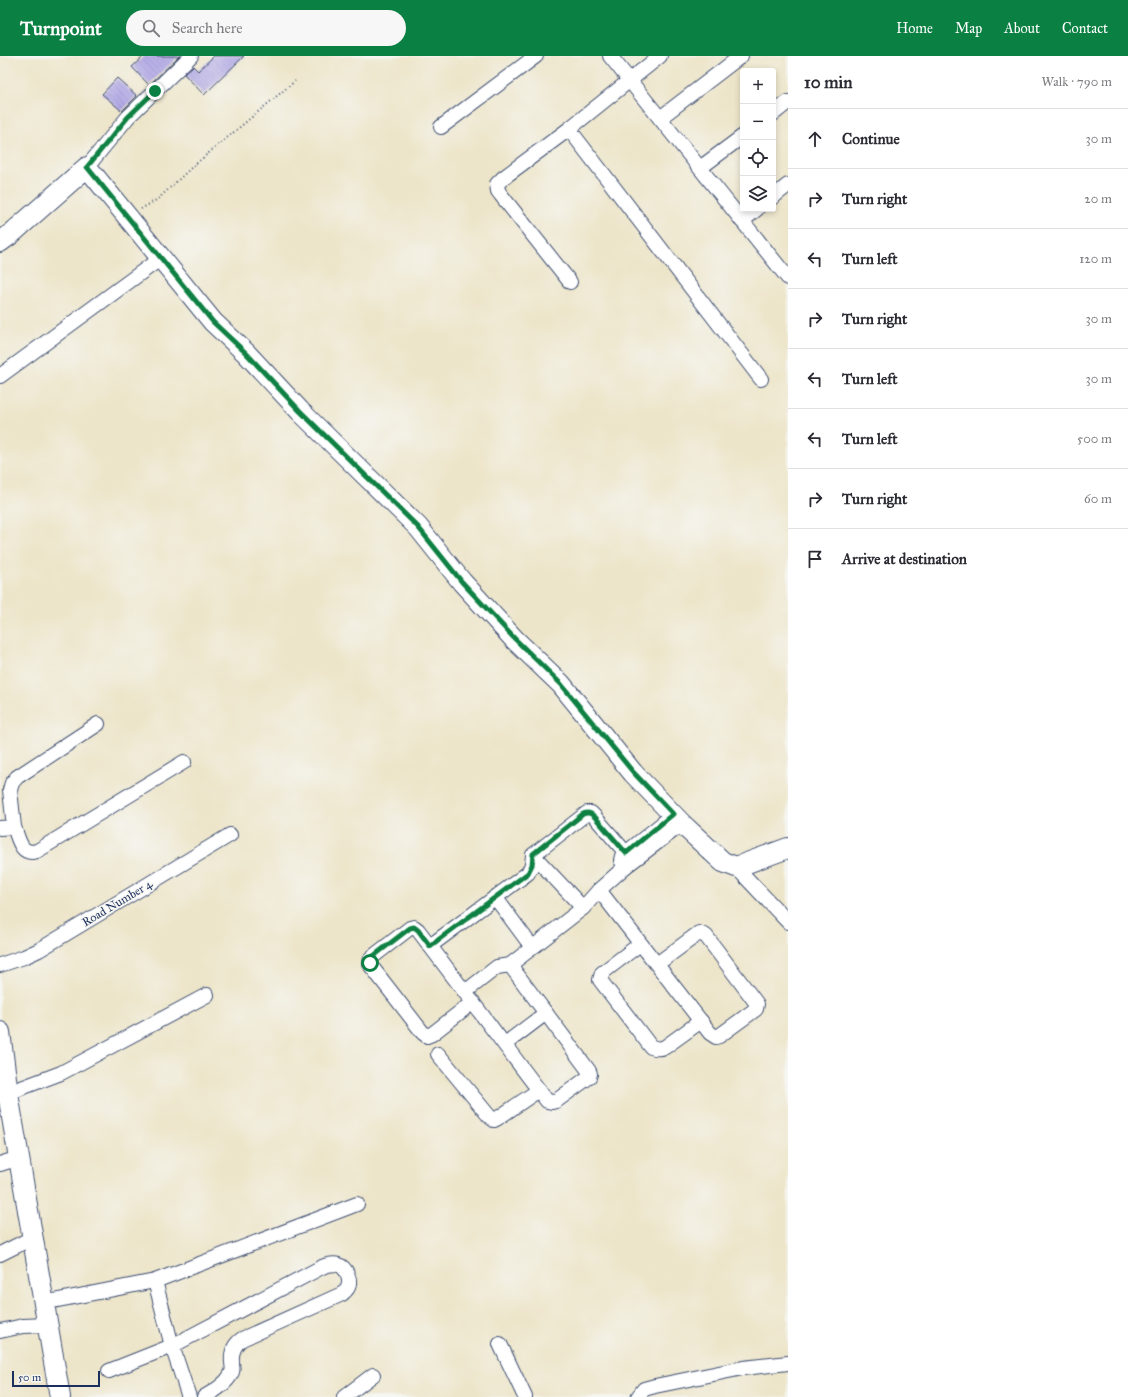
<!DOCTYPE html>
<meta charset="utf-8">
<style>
:root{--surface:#fff;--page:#f7f7f7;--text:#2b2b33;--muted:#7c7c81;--line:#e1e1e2;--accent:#0b8043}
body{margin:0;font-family:"IM FELL Great Primer",serif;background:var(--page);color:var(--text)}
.controls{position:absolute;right:12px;top:12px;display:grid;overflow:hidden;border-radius:4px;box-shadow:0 2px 6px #0003}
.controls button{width:36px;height:36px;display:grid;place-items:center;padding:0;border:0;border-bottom:1px solid var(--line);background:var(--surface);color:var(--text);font:20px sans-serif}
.scale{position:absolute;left:12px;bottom:10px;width:88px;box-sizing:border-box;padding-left:4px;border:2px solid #1b2f5e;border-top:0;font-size:11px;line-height:14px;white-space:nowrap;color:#1b2f5e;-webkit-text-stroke:3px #f6f6f2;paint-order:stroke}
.stop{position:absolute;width:12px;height:12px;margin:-9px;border:3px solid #0b8043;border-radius:50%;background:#fff}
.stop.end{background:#0b8043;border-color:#fff;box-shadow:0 1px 4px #0008}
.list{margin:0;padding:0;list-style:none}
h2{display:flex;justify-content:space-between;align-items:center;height:52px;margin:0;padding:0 16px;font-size:17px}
h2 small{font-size:13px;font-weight:400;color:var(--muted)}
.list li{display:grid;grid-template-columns:26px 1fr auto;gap:12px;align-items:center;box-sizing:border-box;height:60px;padding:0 16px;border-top:1px solid var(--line)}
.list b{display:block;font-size:15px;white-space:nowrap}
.list em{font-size:13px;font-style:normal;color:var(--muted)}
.icon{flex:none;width:22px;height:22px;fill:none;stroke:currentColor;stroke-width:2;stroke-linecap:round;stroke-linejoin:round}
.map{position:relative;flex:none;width:788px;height:1341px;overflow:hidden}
header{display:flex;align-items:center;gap:24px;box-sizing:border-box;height:56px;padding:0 20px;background:var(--accent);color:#fff}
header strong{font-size:19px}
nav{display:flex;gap:22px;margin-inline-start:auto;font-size:14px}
.search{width:280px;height:36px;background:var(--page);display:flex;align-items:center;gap:10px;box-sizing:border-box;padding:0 14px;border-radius:22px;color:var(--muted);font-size:15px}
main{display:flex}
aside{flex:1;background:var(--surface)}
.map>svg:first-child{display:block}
.building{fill:url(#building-back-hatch)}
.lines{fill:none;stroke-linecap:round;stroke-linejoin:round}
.street-casing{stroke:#3a4a6e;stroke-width:16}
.secondary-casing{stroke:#3a4a6e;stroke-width:22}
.path{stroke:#3a4a6e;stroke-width:2;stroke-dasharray:1 3;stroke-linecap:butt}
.street{stroke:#fff;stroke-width:14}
.secondary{stroke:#fff;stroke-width:20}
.route{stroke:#0b8043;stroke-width:5}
.labels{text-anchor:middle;stroke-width:3;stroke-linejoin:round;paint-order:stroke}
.street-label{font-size:12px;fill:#1b2f5e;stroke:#f6f6f2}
</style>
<header>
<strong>Turnpoint</strong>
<div class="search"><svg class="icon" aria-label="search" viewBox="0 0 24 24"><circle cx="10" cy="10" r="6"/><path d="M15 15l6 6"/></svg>Search here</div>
<nav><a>Home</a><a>Map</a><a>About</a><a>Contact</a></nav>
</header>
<main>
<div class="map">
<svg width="788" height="1341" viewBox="0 0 788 1341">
<defs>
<pattern id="building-back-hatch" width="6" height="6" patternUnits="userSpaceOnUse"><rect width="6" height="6" fill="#aba1e5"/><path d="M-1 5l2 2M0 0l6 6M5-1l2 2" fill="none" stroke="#8a84bd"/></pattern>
</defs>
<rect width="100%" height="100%" fill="#f6f6f2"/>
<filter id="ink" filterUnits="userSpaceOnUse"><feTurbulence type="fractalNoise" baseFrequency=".025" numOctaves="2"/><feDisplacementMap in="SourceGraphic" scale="8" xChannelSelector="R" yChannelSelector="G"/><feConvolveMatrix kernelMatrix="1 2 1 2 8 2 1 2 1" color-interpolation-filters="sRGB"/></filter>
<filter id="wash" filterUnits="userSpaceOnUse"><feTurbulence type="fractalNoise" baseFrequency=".012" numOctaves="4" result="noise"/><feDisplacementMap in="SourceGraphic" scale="16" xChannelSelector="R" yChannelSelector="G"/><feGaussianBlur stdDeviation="0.9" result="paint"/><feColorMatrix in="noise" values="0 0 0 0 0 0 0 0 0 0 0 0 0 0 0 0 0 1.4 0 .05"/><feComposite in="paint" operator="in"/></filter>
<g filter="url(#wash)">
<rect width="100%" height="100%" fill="#ede5c9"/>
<g id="blocks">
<!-- building -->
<g class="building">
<path d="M 144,0 L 179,0 L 149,29 L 132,11 Z"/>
<path d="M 214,0 L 244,0 L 204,39 L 184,18 L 193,10 L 198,15 Z"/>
<path d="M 117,22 L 137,40 L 122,55 L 102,38 Z"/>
</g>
</g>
</g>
<g filter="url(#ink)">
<use href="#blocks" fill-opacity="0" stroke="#3a4a6e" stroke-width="1"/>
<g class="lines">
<!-- street casing -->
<g class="street-casing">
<g id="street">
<path d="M 610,0 L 788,222"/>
<path d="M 773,58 L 788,46"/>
<path d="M 660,62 L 741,0"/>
<path d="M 441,71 L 536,0"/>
<path d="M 569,73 L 761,323"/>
<path d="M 87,111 L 128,61 L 191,0"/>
<path d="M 700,112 L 743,80"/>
<path d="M 773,141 L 788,129"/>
<path d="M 742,165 L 757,153"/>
<path d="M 570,226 L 501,139 L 498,135 L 497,128 L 503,122 L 569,73 L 660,0"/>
<path d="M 0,320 L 161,202"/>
<path d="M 673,759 L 622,800 L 621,804 L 626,810 L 682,768"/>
<path d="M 14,771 L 10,734 L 12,727 L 17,721 L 98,668"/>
<path d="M 0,772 L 14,771 C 19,784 21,800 37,795 L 184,706"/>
<path d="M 533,799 L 583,852"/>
<path d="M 736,811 L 788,866"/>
<path d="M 599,834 L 710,977 L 716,981 L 719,980 L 756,953 L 757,948 L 706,880 L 699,877 L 657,908"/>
<path d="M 495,841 L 532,891"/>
<path d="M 640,888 L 602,917 L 600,924 L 651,991 C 657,993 660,993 665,991 L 701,965"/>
<path d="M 430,890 L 528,817 L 532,809 L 533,799 L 587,757 L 591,757 L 594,760 L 626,797"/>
<path d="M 0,909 L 24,901 L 39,894 L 230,779"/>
<path d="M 465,936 L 497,911 L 510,909 L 583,852 L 599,834 L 626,810"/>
<path d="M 473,946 L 432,978 L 427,980 L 423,977 L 371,910 L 370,907 L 371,902 L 410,872 L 414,871 L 418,874 L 547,1045 L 552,1046 L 556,1045 L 589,1021 L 590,1018 L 589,1015 L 510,909"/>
<path d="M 505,988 L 546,957"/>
<path d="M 438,998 L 489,1060 L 494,1064 L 498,1062 L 539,1034"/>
<path d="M 0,1040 L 61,1017 L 207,939"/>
<path d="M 0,1108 L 19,1102"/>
<path d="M 0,1198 L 32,1182"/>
<path d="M 155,1225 L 172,1290 L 189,1341"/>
<path d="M 43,1247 L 155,1225 L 357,1148"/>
<path d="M 0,1275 L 23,1270 L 48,1269"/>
<path d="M 500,1288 L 525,1341"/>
<path d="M 109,1315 L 172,1290 L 322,1211 C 327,1209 333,1207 338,1209 C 347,1211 352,1226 347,1233 C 347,1234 343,1237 342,1238 L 242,1283 C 235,1288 231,1296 232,1306 C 232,1310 234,1314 231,1318 C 227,1327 213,1336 204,1341"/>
<path d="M 344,1341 L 373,1319"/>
<path d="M 638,1341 L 644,1333 L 655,1330 L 743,1312 L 788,1307"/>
</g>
</g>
<!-- secondary casing -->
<g class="secondary-casing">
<g id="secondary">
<path d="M 0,186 L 11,178 L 87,111 L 213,266 L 246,297 L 300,355 L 418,471 L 462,526 L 514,583 L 561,628 L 633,717 L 682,768 L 723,806 L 736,811 L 788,792"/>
<path d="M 0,976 L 8,1038 L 60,1341"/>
</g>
</g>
<!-- path -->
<path class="path" d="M 141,153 L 158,143 L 192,111 L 295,25"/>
<!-- street -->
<use href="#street" class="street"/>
<!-- secondary -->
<use href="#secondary" class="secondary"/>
</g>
</g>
<g class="lines" filter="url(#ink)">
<!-- route -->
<path class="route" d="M 155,35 L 128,61 L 87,111 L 213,266 L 246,297 L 300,355 L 418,471 L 462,526 L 514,582 L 561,628 L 633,716 L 673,758 L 626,797 L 594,760 C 590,757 588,756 583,758 L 533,798 L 532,809 L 528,817 L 430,890 L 418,874 L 414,871 L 410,872 L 371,902 L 370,907"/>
</g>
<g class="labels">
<!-- street labels -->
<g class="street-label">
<text transform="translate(117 847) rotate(-31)" y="4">Road Number 4</text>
</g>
</g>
</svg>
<div class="controls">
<button>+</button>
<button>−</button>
<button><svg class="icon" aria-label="locate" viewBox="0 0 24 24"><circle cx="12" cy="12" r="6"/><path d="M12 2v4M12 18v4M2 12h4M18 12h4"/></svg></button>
<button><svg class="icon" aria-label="layers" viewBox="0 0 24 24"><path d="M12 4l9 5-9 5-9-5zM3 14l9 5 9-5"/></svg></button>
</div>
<div class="scale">50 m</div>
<div class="stop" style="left:370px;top:907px"></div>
<div class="stop end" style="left:155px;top:35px"></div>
</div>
<aside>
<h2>10 min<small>Walk · 790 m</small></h2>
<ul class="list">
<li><svg class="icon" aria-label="ahead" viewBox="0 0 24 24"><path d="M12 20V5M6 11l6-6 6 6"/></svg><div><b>Continue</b></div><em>30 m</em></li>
<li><svg class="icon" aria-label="right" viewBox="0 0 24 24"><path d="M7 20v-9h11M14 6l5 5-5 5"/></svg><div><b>Turn right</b></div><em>20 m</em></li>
<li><svg class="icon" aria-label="left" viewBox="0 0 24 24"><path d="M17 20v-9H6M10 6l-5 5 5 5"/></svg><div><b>Turn left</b></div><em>120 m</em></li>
<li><svg class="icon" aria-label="right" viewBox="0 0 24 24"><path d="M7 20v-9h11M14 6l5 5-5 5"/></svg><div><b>Turn right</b></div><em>30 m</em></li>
<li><svg class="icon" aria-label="left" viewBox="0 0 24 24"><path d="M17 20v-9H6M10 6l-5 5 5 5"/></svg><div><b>Turn left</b></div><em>30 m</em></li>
<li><svg class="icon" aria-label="left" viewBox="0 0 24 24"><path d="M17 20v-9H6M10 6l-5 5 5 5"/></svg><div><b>Turn left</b></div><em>500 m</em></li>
<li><svg class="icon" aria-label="right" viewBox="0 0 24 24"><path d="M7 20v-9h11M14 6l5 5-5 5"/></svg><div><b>Turn right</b></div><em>60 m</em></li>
<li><svg class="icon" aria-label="arrive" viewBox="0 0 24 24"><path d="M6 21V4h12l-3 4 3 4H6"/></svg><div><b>Arrive at destination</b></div></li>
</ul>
</aside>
</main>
